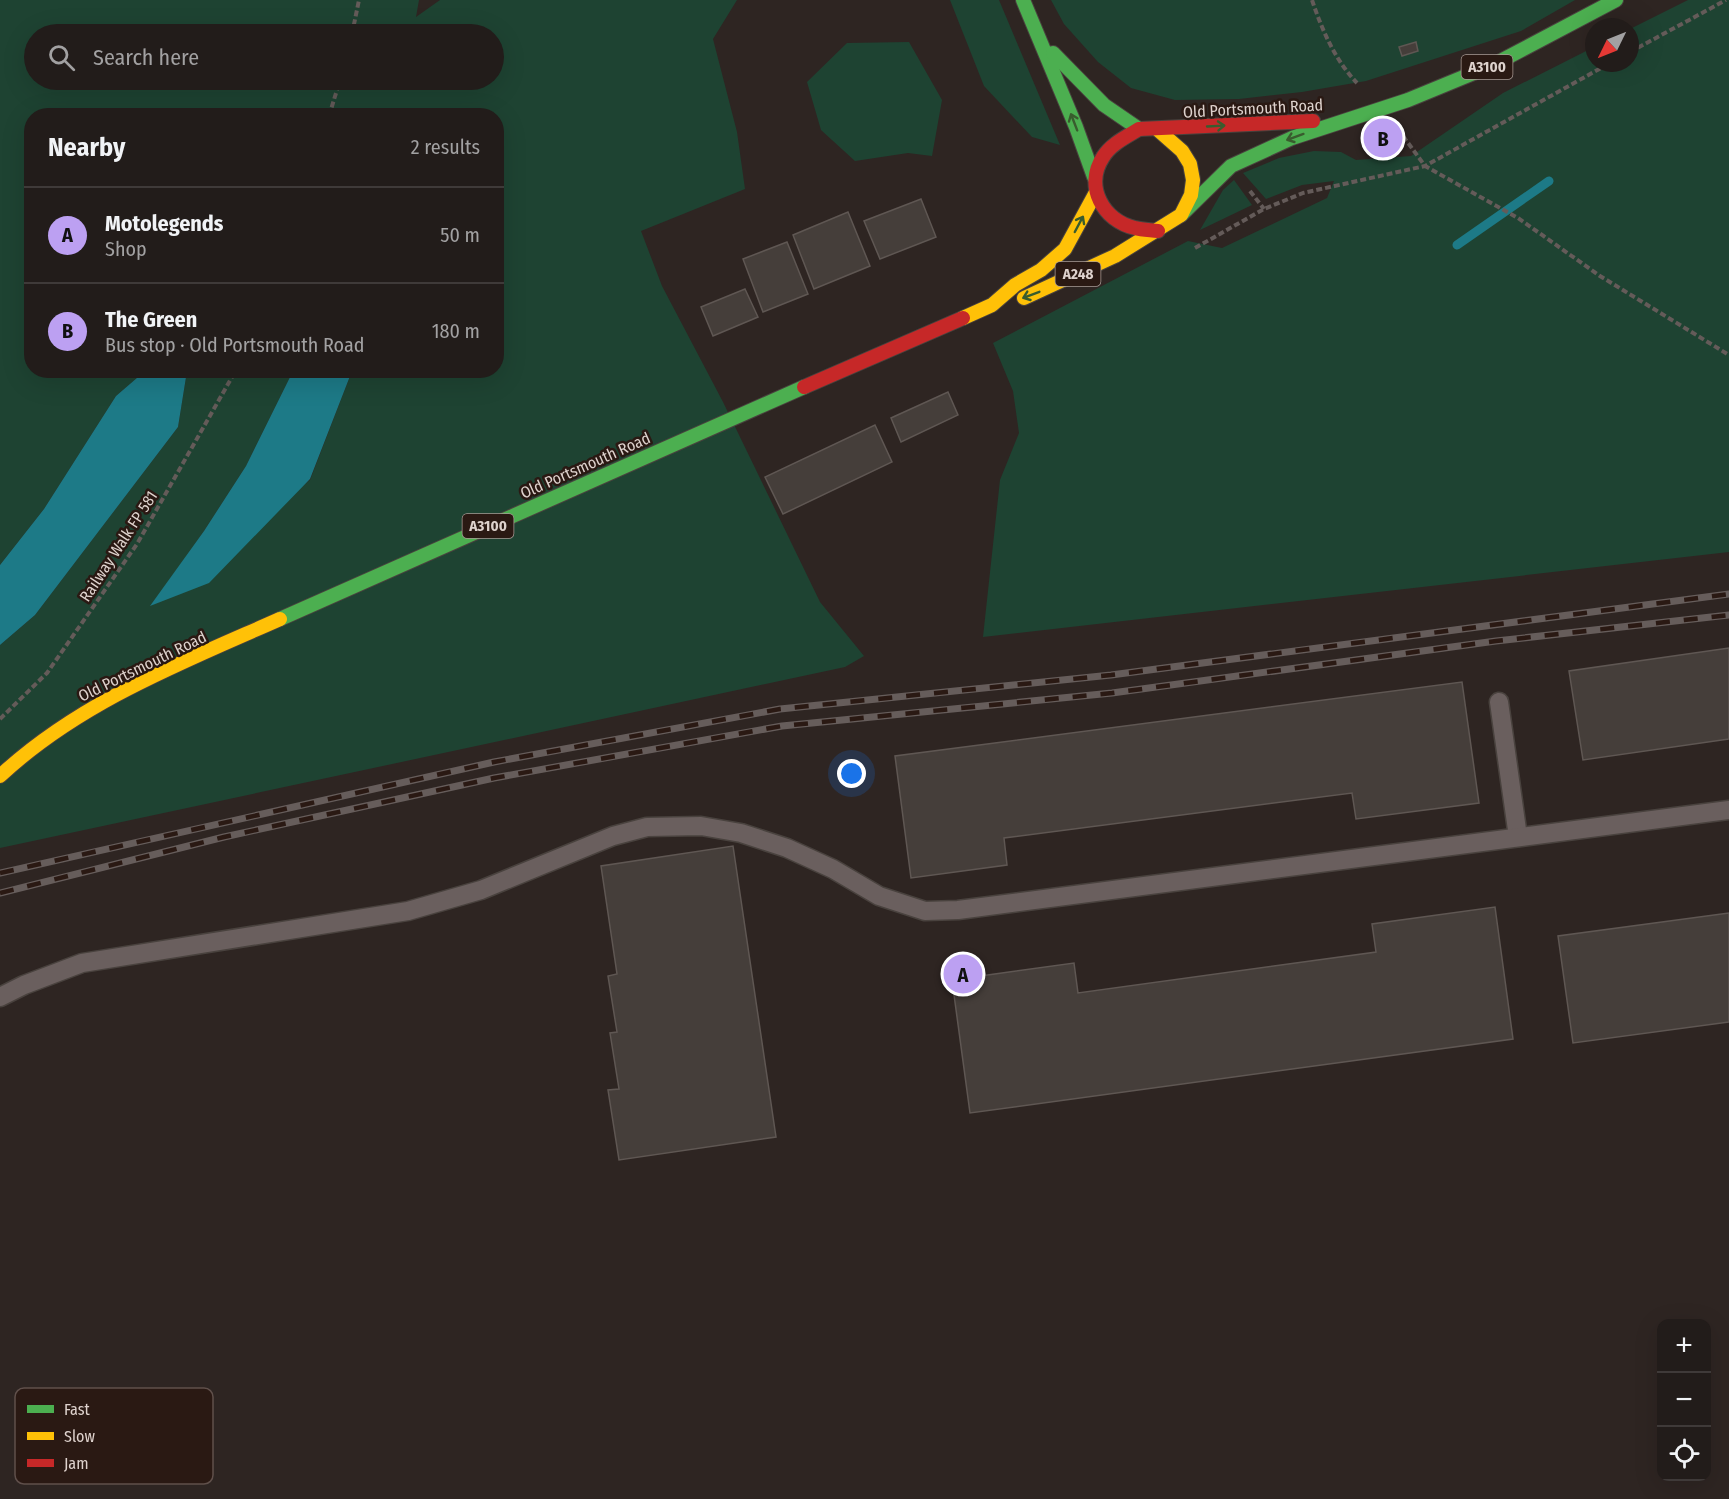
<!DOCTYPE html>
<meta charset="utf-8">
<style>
:root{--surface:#221c1a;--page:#2a2523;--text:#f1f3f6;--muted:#a2a1a2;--line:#3f3a39;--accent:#bca0f2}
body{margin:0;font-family:"Fira Sans Condensed",sans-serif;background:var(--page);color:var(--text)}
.controls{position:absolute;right:18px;bottom:18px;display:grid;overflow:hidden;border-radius:12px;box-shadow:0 6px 24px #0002}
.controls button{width:54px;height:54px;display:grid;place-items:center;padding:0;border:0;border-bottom:2px solid var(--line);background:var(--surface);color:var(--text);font:30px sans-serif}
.compass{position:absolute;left:1585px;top:18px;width:54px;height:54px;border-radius:50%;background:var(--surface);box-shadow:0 6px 24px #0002;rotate:227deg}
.you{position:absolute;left:852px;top:774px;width:21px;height:21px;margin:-15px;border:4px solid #fff;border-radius:50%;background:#1a73e8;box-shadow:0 0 0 9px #1a73e833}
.badge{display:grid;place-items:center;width:39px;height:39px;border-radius:50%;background:var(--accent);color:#111;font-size:20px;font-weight:700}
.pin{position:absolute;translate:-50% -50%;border:3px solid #fff;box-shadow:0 2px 6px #0006}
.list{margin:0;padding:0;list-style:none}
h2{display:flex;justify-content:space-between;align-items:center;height:78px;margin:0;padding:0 24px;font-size:26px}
h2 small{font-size:20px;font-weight:400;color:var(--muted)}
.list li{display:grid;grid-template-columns:39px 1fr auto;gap:18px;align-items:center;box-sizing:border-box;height:96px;padding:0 24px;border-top:2px solid var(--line)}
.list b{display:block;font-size:22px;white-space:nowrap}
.list p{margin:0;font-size:20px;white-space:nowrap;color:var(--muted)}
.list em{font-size:20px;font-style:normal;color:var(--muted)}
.icon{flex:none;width:33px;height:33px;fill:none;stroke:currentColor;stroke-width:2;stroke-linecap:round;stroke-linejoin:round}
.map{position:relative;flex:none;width:1729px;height:1499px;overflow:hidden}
.search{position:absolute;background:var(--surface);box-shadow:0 6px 24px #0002;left:24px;top:24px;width:480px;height:66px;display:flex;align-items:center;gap:15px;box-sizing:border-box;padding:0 21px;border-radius:33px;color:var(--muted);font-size:22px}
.panel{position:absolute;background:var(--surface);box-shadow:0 6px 24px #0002;left:24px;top:108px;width:480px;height:270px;border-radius:24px}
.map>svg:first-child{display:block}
.green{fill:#1e4332;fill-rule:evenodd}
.water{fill:#1d7a87}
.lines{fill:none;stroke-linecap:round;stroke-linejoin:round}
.stream{stroke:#1d7a87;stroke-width:9}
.building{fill:#453e3a;stroke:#5f5753;stroke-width:1.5}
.lane-casing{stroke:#49423e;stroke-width:21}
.fast-casing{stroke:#49423e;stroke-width:16}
.slow-casing{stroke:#49423e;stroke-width:16}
.jam-casing{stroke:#49423e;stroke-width:16}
.path{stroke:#645b59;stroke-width:4;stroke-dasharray:6 3;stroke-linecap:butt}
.lane{stroke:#6a5f5e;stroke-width:18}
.fast{stroke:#4caf50;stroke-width:14}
.slow{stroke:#ffc107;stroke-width:14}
.jam{stroke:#c62828;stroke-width:14}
.rail-casing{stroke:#665d5b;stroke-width:7}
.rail{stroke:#2a1913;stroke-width:4.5;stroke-dasharray:14;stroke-linecap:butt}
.oneway{stroke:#395c2e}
.labels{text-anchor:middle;stroke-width:5;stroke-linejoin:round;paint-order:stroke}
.shield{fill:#2a1913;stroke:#a89a95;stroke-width:1.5}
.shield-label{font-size:15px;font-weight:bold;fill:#ded2cd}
.street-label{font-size:16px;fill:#ded2cd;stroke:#2a1913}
.key{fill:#2a1913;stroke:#60504b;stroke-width:1.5}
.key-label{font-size:16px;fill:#ded2cd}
</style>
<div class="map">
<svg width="1729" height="1499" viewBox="0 0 1729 1499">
<rect width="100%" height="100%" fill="#2e2522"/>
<!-- green -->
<g class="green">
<path d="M 0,0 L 419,0 L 416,17 L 440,0 L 737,0 L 713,39 L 737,132 L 745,189 L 641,231 L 662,286 L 723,402 L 820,602 L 864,656 L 845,667 L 0,848 L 0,645 L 35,615 L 178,427 L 187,371 L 293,371 L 246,466 L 204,531 L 151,606 L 310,480 L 352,371 L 496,370 L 496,116 L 32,116 L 32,370 L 145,371 L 116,396 L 44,509 L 0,565 ZM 34,34 L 494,34 L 494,80 L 34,80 Z"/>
<path d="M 950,0 L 999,0 L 1060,145 L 1032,137 L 984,86 Z"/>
<path d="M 1051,0 L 1575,0 L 1521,31 L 1366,81 L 1302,92 L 1239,99 L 1175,100 L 1131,88 L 1098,62 L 1064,24 Z"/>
<path d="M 1688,0 L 1729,0 L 1729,552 L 983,637 L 1000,480 L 1019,433 L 1013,391 L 993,343 L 1188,241 L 1222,248 L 1327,198 L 1334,181 L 1302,185 L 1266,199 L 1243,173 L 1279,158 L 1314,151 L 1341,152 L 1356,160 L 1411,156 L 1503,93 L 1594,47 L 1594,63 L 1630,63 L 1630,29 Z"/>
<path d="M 909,42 L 942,100 L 932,156 L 908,153 L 855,161 L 821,130 L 807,82 L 847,43 Z"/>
<path d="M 1234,180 L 1252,205 L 1200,230 L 1223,190 Z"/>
</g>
<!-- water -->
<g class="water">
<path d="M 145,371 L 187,371 L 178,427 L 35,615 L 0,645 L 0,565 L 44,509 L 116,396 Z"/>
<path d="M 293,371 L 352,371 L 310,479 L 209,583 L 150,606 L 204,531 L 246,466 Z"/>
</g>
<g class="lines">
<!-- stream -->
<path class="stream" d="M 1457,245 L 1549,181"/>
</g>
<!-- building -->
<g class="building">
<path d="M 1416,42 L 1418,51 L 1402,56 L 1399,47 Z"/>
<path d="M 921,199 L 936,237 L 880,259 L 864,221 Z"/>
<path d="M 848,212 L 870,266 L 814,289 L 793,235 Z"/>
<path d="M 787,242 L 808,294 L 763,312 L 743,259 Z"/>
<path d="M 745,289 L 758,317 L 713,336 L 701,307 Z"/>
<path d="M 948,392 L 958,415 L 901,442 L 891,418 Z"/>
<path d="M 875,425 L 892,462 L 783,514 L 765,477 Z"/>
<path d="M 1729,648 L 1729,739 L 1583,760 L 1569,671 Z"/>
<path d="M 1462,682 L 1479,803 L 1356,819 L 1352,793 L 1004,838 L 1007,865 L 911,878 L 895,756 Z"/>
<path d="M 733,846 L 776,1137 L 619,1160 L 608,1090 L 619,1089 L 610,1033 L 617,1032 L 608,976 L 617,974 L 601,866 Z"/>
<path d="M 1495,907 L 1513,1039 L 970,1113 L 952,980 L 1074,963 L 1078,993 L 1376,952 L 1372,924 Z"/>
<path d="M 1729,913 L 1729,1022 L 1573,1043 L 1558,936 Z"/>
</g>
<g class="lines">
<!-- lane casing -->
<g class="lane-casing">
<g id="lane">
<path d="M 1499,702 L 1518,837"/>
<path d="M 0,997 L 24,985 L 82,963 L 408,911 L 481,890 L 613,836 L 647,827 L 701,826 L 741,833 L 787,848 L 833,869 L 879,896 L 925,911 L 958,910 L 1729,810"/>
</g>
</g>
<!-- fast casing -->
<g class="fast-casing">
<g id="fast">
<path d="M 1023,0 L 1076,127 L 1094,177"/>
<path d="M 1053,53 L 1104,105 L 1139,129"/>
<path d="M 1181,215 L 1231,166 L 1292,138 L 1408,100 L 1493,65 L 1616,0"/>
<path d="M 280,619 L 804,387"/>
</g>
</g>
<!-- slow casing -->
<g class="slow-casing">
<g id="slow">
<path d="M 1024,298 L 1115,256 L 1181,215 L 1191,195 L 1193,180 L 1190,164 L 1182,151 L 1157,129"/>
<path d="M 963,318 L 992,305 L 1015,285 L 1041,270 L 1065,249 L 1095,194"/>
<path d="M 0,776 C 79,702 183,662 280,619"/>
</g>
</g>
<!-- jam casing -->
<g class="jam-casing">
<g id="jam">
<path d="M 1158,231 C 1150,230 1142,230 1135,228 C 1103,221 1084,186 1103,157 C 1111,144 1126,137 1139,129 L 1313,121"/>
<path d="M 804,387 L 963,318"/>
</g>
</g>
<!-- path -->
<g class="path">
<path d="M 1312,0 C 1322,30 1335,60 1357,83"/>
<path d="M 352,34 L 359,0"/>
<path d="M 1630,52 L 1726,0"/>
<path d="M 329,116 L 340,80"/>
<path d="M 1403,136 L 1425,166 L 1518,218 L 1600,276 L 1729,355"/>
<path d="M 1250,191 L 1264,209"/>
<path d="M 1195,248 L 1264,209 L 1303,193 L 1425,166 L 1610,63"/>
<path d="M 0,719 L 47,673 L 137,544 L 236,370"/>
</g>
<!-- lane -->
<use href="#lane" class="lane"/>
<!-- fast -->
<use href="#fast" class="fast"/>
<!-- slow -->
<use href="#slow" class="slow"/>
<!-- jam -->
<use href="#jam" class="jam"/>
<!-- rail casing -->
<g class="rail-casing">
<g id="rail">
<path d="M 0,873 L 494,762 L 780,709 L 1111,675 L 1729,594"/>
<path d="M 0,893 L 224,837 L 494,778 L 782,726 L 1112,693 L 1496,641 L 1729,615"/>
</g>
</g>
<!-- rail -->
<use href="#rail" class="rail"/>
</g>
<!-- one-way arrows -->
<defs><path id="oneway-shaft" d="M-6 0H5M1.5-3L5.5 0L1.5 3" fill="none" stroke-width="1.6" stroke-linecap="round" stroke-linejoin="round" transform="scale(1.5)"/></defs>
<g class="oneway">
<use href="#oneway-shaft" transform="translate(1074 122) rotate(-111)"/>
<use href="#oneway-shaft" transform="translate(1216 126) rotate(-3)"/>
<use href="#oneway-shaft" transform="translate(1295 137) rotate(160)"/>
<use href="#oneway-shaft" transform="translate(1079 224) rotate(-62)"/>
<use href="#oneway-shaft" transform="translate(1031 295) rotate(159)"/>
</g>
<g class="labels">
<!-- shield labels -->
<g class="shield">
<rect x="1461.5" y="55" width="51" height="24" rx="4.5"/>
<rect x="1055.5" y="262" width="45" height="24" rx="4.5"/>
<rect x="462.5" y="514" width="51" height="24" rx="4.5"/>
</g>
<g class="shield-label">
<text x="1487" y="72">A3100</text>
<text x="1078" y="279">A248</text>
<text x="488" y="531">A3100</text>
</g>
<!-- street labels -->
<g class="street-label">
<text transform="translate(1253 108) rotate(-3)" y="6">Old Portsmouth Road</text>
<text transform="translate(585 465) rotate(-24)" y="6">Old Portsmouth Road</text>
<text transform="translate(118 546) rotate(-57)" y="6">Railway Walk FP 581</text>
<text transform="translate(142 666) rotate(-26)" y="6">Old Portsmouth Road</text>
</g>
</g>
<!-- legend -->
<rect x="15" y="1388" width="198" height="96" rx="9" class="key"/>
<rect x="27" y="1405" width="27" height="8" fill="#4caf50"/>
<rect x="27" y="1432" width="27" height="8" fill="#ffc107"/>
<rect x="27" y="1459" width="27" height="8" fill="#c62828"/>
<g class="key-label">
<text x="64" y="1415">Fast</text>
<text x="64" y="1442">Slow</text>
<text x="64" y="1469">Jam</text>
</g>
</svg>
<div class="controls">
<button>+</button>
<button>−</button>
<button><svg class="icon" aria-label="locate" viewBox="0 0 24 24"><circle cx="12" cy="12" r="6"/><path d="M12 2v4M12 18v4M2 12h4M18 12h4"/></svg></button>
</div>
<svg class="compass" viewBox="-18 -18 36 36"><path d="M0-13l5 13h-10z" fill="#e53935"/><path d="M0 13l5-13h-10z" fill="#a2a1a2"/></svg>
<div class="you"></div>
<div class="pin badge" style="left:963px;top:974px">A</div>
<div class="pin badge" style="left:1383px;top:138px">B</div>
<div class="search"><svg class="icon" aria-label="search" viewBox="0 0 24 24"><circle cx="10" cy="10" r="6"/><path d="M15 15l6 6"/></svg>Search here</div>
<section class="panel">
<h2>Nearby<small>2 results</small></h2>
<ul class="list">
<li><span class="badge">A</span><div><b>Motolegends</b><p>Shop</p></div><em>50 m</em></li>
<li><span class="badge">B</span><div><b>The Green</b><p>Bus stop · Old Portsmouth Road</p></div><em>180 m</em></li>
</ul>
</section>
</div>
